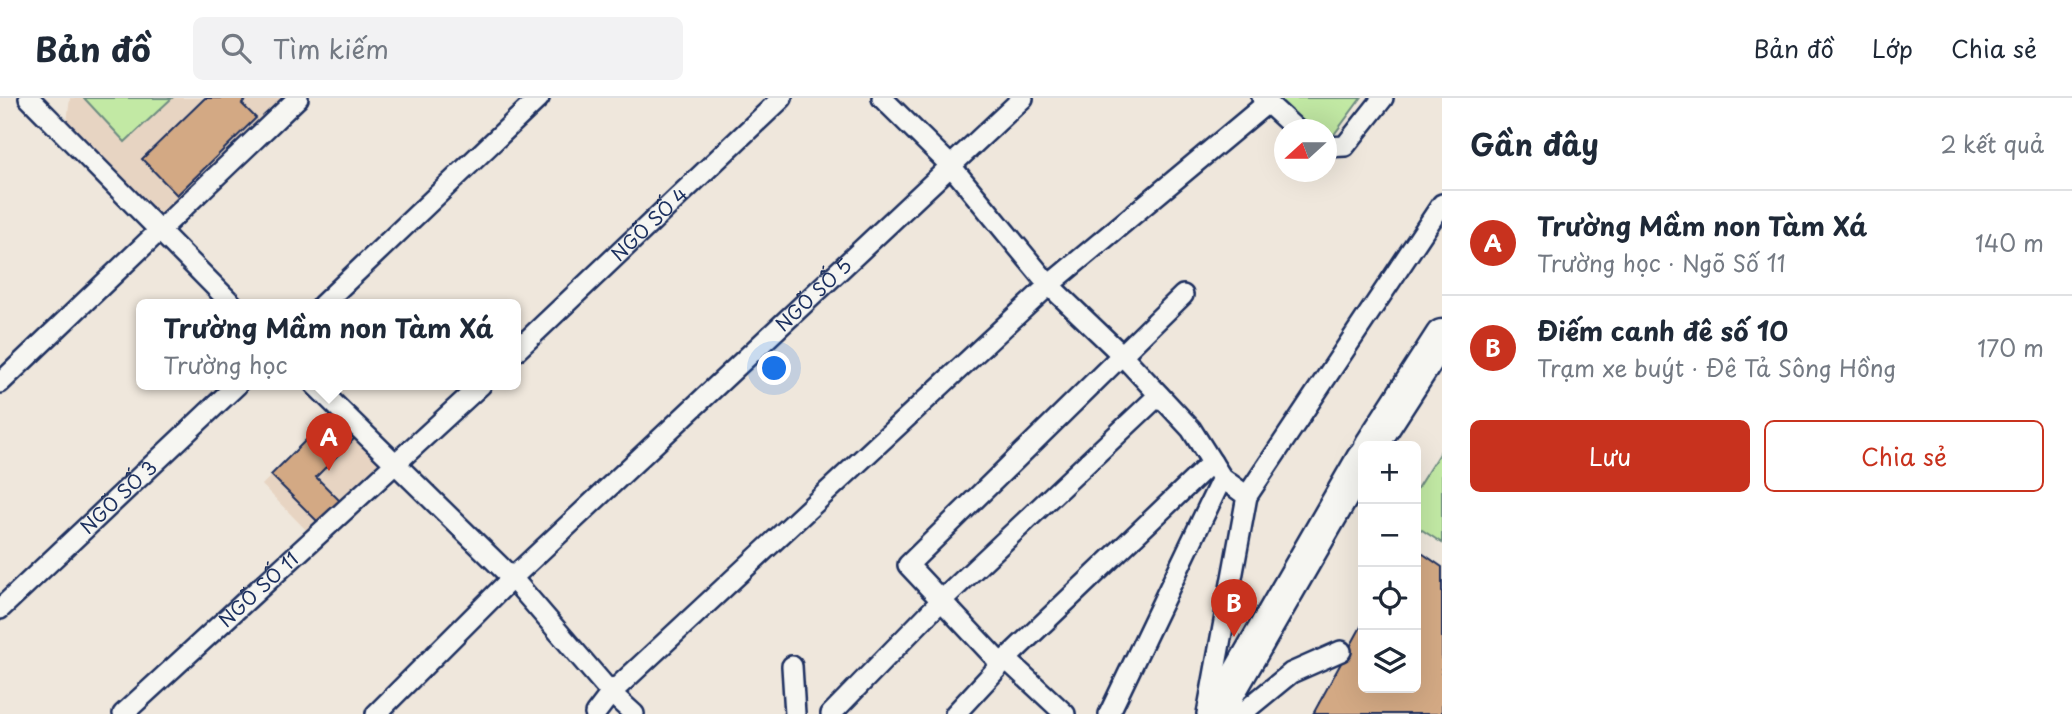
<!DOCTYPE html>
<html lang="vi">
<meta charset="utf-8">
<style>
:root{--surface:#fff;--page:#f2f2f3;--text:#1f2937;--muted:#747a83;--line:#e0e1e3;--accent:#c8321e}
body{margin:0;font-family:"Playpen Sans",sans-serif;background:var(--page);color:var(--text)}
.controls{position:absolute;right:21px;bottom:21px;display:grid;overflow:hidden;border-radius:10px;box-shadow:0 7px 28px #0002}
.controls button{width:63px;height:63px;display:grid;place-items:center;padding:0;border:0;border-bottom:2px solid var(--line);background:var(--surface);color:var(--text);font:35px sans-serif}
.compass{position:absolute;left:1274px;top:21px;width:63px;height:63px;border-radius:50%;background:var(--surface);box-shadow:0 7px 28px #0002;rotate:249deg}
.you{position:absolute;left:775px;top:271px;width:24px;height:24px;margin:-18px;border:5px solid #fff;border-radius:50%;background:#1a73e8;box-shadow:0 0 0 10px #1a73e833}
.badge{display:grid;place-items:center;width:46px;height:46px;border-radius:50%;background:var(--accent);color:#fff;font-size:23px;font-weight:700}
.pin{position:absolute;translate:-50% -58px;filter:drop-shadow(0 2px 4px #0008)}
.pin::after{content:'';position:absolute;top:37px;width:24px;height:21px;background:inherit;clip-path:polygon(0 0,100% 0,50% 100%)}
.popup{position:absolute;left:136px;top:201px;width:385px;height:91px;box-sizing:border-box;display:grid;place-content:center;border-radius:10px;background:var(--surface);filter:drop-shadow(0 2px 5px #0005);font-size:23px;white-space:nowrap;color:var(--muted)}
.popup b{font-size:26px;color:var(--text)}
.popup::after{content:'';position:absolute;left:50%;top:100%;margin-left:-14px;border:14px solid transparent;border-top-color:var(--surface)}
.list{margin:0;padding:0;list-style:none}
h2{display:flex;justify-content:space-between;align-items:center;height:91px;margin:0;padding:0 28px;font-size:30px}
h2 small{font-size:23px;font-weight:400;color:var(--muted)}
.list li{display:grid;grid-template-columns:46px 1fr auto;gap:21px;align-items:center;box-sizing:border-box;height:105px;padding:0 28px;border-top:2px solid var(--line)}
.list b{display:block;font-size:26px;white-space:nowrap}
.list p{margin:0;font-size:23px;white-space:nowrap;color:var(--muted)}
.list em{font-size:23px;font-style:normal;color:var(--muted)}
.actions{display:flex;gap:14px;padding:21px 28px}
.actions a{flex:1;padding:16px 0;border:2px solid var(--accent);border-radius:10px;text-align:center;font-size:24px;color:var(--accent)}
.actions .main{background:var(--accent);color:#fff}
.icon{flex:none;width:38px;height:38px;fill:none;stroke:currentColor;stroke-width:2;stroke-linecap:round;stroke-linejoin:round}
.map{position:relative;flex:none;width:1442px;height:616px;overflow:hidden}
header{display:flex;align-items:center;gap:42px;box-sizing:border-box;height:98px;padding:0 35px;background:var(--surface);border-bottom:2px solid var(--line)}
header strong{font-size:33px}
nav{display:flex;gap:38px;margin-inline-start:auto;font-size:24px}
.search{width:490px;height:63px;background:var(--page);display:flex;align-items:center;gap:18px;box-sizing:border-box;padding:0 24px;border-radius:10px;color:var(--muted);font-size:26px}
main{display:flex}
aside{flex:1;background:var(--surface)}
.map>svg:first-child{display:block}
.built{fill:#e7d4c2}
.green{fill:#c2e9a4;stroke:#6e8c81;stroke-width:2}
.building{fill:#d3a984;stroke:#1b2f5e;stroke-width:2}
.lines{fill:none;stroke-linecap:round;stroke-linejoin:round}
.minor-casing{stroke:#1b2f5e;stroke-width:24}
.primary-casing{stroke:#1b2f5e;stroke-width:37}
.minor{stroke:#f6f6f2;stroke-width:19}
.primary{stroke:#f6f6f2;stroke-width:32}
.labels{text-anchor:middle;stroke-width:7;stroke-linejoin:round;paint-order:stroke}
.street-label{font-size:19px;fill:#1b2f5e;stroke:#f6f6f2}
</style>
<header>
<strong>Bản đồ</strong>
<div class="search"><svg class="icon" aria-label="search" viewBox="0 0 24 24"><circle cx="10" cy="10" r="6"/><path d="M15 15l6 6"/></svg>Tìm kiếm</div>
<nav><a>Bản đồ</a><a>Lớp</a><a>Chia sẻ</a></nav>
</header>
<main>
<div class="map">
<svg width="1442" height="616" viewBox="0 0 1442 616">
<rect width="100%" height="100%" fill="#efe7dc"/>
<filter id="ink" filterUnits="userSpaceOnUse"><feTurbulence type="fractalNoise" baseFrequency=".0143" numOctaves="2"/><feDisplacementMap in="SourceGraphic" scale="14" xChannelSelector="R" yChannelSelector="G"/><feConvolveMatrix kernelMatrix="1 2 1 2 8 2 1 2 1" color-interpolation-filters="sRGB"/></filter>
<g filter="url(#ink)">
<!-- built -->
<g class="built">
<path d="M 70,0 L 285,0 L 160,118 L 67,24 Z"/>
<path d="M 335,313 L 386,368 L 313,439 L 262,387 Z"/>
</g>
<!-- green -->
<g class="green">
<path d="M 84,0 L 172,0 L 125,44 Z"/>
<path d="M 1276,0 L 1361,0 L 1327,46 L 1326,32 L 1307,31 Z"/>
<path d="M 1442,351 L 1442,445 L 1416,428 L 1416,392 Z"/>
</g>
<!-- building -->
<g class="building">
<path d="M 205,0 L 248,0 L 242,6 L 256,20 L 177,97 L 142,61 Z"/>
<path d="M 335,313 L 358,337 L 316,379 L 344,407 L 322,428 L 271,377 Z"/>
<path d="M 1416,451 L 1442,469 L 1442,616 L 1313,616 L 1363,525 L 1363,590 L 1416,590 Z"/>
</g>
<g class="lines">
<!-- minor casing -->
<g class="minor-casing">
<g id="minor">
<path d="M 29,0 L 233,207"/>
<path d="M 882,0 L 951,68 L 1049,187 L 1121,256 L 1191,331 L 1222,380 L 1247,398 L 1207,616"/>
<path d="M 1262,0 L 1297,32"/>
<path d="M 1326,49 L 1345,48 L 1383,0"/>
<path d="M 322,207 L 539,0"/>
<path id="s1" d="M 516,253 L 782,0"/>
<path d="M 0,285 L 298,0"/>
<path d="M 315,287 L 512,480 L 611,595 L 634,616"/>
<path d="M 1247,398 L 1442,106"/>
<path id="s2" d="M 0,511 L 237,287"/>
<path d="M 1006,561 L 1065,616"/>
<path d="M 1001,566 L 908,467 L 1183,197"/>
<path d="M 792,568 L 795,616"/>
<path id="s3" d="M 123,616 L 481,287"/>
<path id="s4" d="M 376,616 L 512,480 L 1023,0"/>
<path d="M 595,616 L 611,595 L 1049,187 L 1267,5"/>
<path d="M 831,616 L 941,503 L 1159,297"/>
<path d="M 955,616 L 1006,561 L 1212,364"/>
<path d="M 1109,616 L 1222,380"/>
<path d="M 1241,616 L 1291,575 L 1341,553"/>
</g>
</g>
<!-- primary casing -->
<g class="primary-casing">
<g id="primary">
<path d="M 1371,348 L 1442,238"/>
<path d="M 1216,616 L 1363,361"/>
</g>
</g>
<!-- minor -->
<use href="#minor" class="minor"/>
<!-- primary -->
<use href="#primary" class="primary"/>
</g>
</g>
<g class="labels">
<!-- street labels -->
<g class="street-label">
<text dy="7" stroke="none"><textPath href="#s1" startOffset="184">NGÕ SỐ 4</textPath></text>
<text dy="7" stroke="none"><textPath href="#s4" startOffset="606">NGÕ SỐ 5</textPath></text>
<text dy="7" stroke="none"><textPath href="#s2" startOffset="163">NGÕ SỐ 3</textPath></text>
<text dy="7" stroke="none"><textPath href="#s3" startOffset="184">NGÕ SỐ 11</textPath></text>
</g>
</g>
</svg>
<div class="controls">
<button>+</button>
<button>−</button>
<button><svg class="icon" aria-label="locate" viewBox="0 0 24 24"><circle cx="12" cy="12" r="6"/><path d="M12 2v4M12 18v4M2 12h4M18 12h4"/></svg></button>
<button><svg class="icon" aria-label="layers" viewBox="0 0 24 24"><path d="M12 4l9 5-9 5-9-5zM3 14l9 5 9-5"/></svg></button>
</div>
<svg class="compass" viewBox="-18 -18 36 36"><path d="M0-13l5 13h-10z" fill="#e53935"/><path d="M0 13l5-13h-10z" fill="#747a83"/></svg>
<div class="you"></div>
<div class="pin badge" style="left:329px;top:373px">A</div>
<div class="popup"><b>Trường Mầm non Tàm Xá</b>Trường học</div>
<div class="pin badge" style="left:1234px;top:539px">B</div>
</div>
<aside>
<h2>Gần đây<small>2 kết quả</small></h2>
<ul class="list">
<li><span class="badge">A</span><div><b>Trường Mầm non Tàm Xá</b><p>Trường học · Ngõ Số 11</p></div><em>140 m</em></li>
<li><span class="badge">B</span><div><b>Điếm canh đê số 10</b><p>Trạm xe buýt · Đê Tả Sông Hồng</p></div><em>170 m</em></li>
</ul>
<div class="actions"><a class="main">Lưu</a><a>Chia sẻ</a></div>
</aside>
</main>
